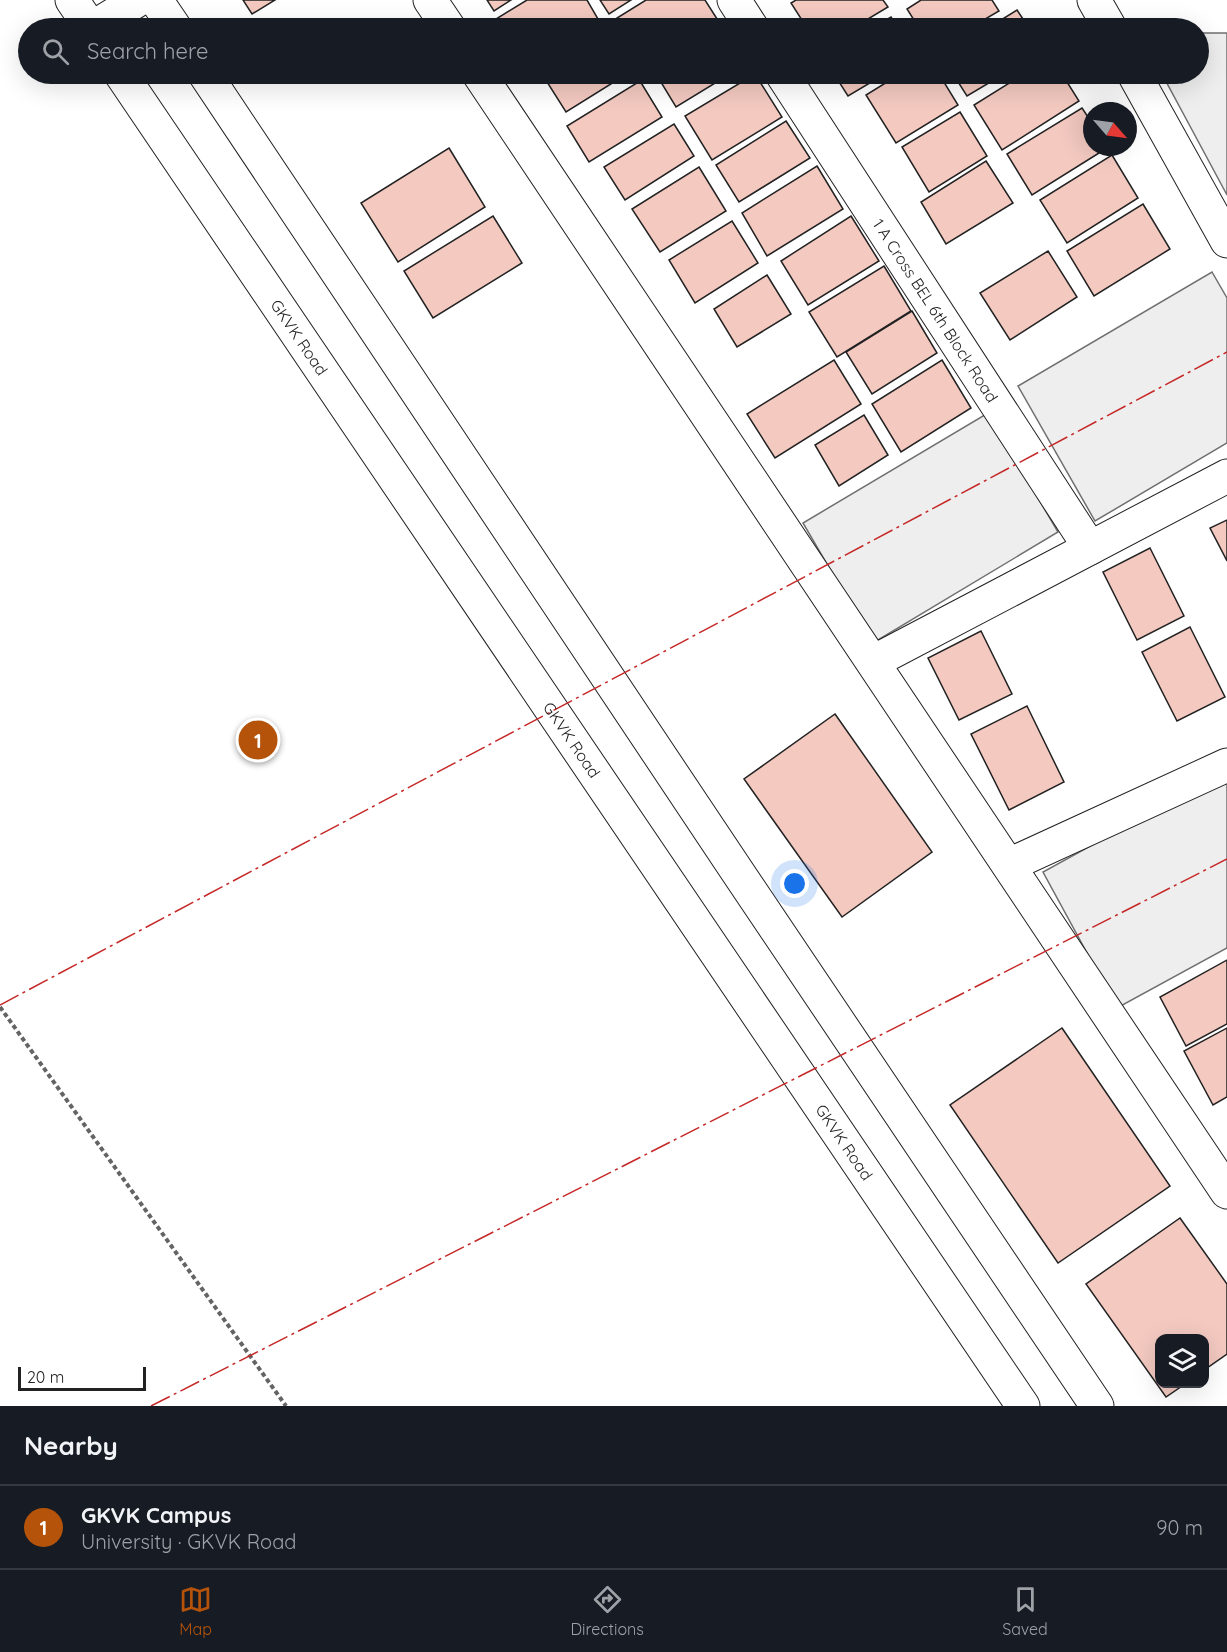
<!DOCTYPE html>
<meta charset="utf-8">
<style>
:root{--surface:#171b24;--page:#242831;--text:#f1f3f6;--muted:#9ea1a6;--line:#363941;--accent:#b45309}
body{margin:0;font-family:Quicksand,sans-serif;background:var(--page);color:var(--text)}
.controls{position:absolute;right:18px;bottom:18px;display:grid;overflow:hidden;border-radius:12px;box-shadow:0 6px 24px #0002}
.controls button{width:54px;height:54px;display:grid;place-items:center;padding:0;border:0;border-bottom:2px solid var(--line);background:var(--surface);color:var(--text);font:30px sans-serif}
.compass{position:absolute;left:1083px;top:102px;width:54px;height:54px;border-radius:50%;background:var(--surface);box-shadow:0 6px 24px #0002;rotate:118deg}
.scale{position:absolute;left:18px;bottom:15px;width:128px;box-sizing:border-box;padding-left:6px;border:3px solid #222;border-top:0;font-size:16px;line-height:21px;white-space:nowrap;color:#222;-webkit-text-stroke:4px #fff;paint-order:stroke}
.you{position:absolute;left:795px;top:884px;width:21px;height:21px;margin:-15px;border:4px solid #fff;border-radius:50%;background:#1a73e8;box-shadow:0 0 0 9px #1a73e833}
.badge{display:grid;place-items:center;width:39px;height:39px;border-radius:50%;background:var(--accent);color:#fff;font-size:20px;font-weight:700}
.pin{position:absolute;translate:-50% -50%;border:3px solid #fff;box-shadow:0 2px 6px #0006}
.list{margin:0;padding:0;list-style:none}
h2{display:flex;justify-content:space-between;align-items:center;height:78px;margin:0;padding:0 24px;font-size:26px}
h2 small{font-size:20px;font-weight:400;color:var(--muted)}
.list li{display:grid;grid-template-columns:39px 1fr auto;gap:18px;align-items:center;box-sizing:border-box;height:84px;padding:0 24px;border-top:2px solid var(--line)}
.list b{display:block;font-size:22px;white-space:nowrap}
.list p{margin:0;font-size:20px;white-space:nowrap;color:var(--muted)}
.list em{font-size:20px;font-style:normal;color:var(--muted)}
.icon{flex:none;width:33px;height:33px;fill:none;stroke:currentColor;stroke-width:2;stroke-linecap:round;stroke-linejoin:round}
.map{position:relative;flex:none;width:1227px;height:1406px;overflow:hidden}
.search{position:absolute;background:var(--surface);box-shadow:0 6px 24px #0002;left:18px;right:18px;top:18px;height:66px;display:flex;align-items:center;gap:15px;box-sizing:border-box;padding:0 21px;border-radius:33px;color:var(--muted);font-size:22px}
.sheet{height:162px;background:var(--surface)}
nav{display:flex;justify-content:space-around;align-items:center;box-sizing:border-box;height:84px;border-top:2px solid var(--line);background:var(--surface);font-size:16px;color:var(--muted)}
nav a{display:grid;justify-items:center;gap:3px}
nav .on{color:var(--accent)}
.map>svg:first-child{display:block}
.green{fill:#eee;stroke:#6f6f6f;stroke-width:1.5}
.building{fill:#f3c9c0;stroke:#222;stroke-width:1.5}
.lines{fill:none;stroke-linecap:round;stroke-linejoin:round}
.minor-casing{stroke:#222;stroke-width:35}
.secondary-casing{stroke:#222;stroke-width:35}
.path{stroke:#646464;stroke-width:4;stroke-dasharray:4.5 3;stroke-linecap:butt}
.minor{stroke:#fff;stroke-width:33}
.secondary{stroke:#fff;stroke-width:33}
.power{stroke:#c62828;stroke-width:1.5;stroke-dasharray:21 4.5 3 4.5;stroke-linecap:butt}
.labels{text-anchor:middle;stroke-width:4.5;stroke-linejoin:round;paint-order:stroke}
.street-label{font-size:16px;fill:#222;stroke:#fff}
</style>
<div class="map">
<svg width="1227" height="1406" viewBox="0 0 1227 1406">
<rect width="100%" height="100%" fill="#fff"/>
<!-- green -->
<g class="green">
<path d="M 1199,33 L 1227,33 L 1227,195 L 1162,74 L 1198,74 Z"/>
<path d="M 1212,272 L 1227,298 L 1227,443 L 1095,521 L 1018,386 Z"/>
<path d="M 988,413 L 1058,532 L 873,643 L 803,523 Z"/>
<path d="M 1227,771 L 1227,948 L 1117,1008 L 1043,872 Z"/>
</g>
<!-- building -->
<g class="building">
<path d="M 243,0 L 275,0 L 252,14 Z"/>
<path d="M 487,0 L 511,0 L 494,11 Z"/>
<path d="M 527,0 L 587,0 L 598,19 L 583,28 L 502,28 L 496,19 Z"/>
<path d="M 600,0 L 631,0 L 609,14 Z"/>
<path d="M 646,0 L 705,0 L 719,22 L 708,28 L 623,28 L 617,18 Z"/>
<path d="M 796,0 L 883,0 L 888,7 L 853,28 L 807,28 L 791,3 Z"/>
<path d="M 921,0 L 992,0 L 999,11 L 970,28 L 919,28 L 907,9 Z"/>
<path d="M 1017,10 L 1029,28 L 988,28 Z"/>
<path d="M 891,17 L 898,28 L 872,28 Z"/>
<path d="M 542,74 L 627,74 L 566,112 Z"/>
<path d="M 656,74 L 730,74 L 676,107 Z"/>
<path d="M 755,74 L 782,117 L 712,160 L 685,116 Z"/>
<path d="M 834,74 L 885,74 L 848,96 Z"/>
<path d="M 900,74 L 939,74 L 958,105 L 896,143 L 866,95 Z"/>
<path d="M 953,74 L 1004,74 L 967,96 Z"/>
<path d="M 1024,74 L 1062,74 L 1079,101 L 1002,150 L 974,105 Z"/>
<path d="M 640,81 L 662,117 L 589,162 L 567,126 Z"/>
<path d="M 1082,108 L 1092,123 L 1092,147 L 1107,148 L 1032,195 L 1007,154 Z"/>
<path d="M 960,112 L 987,156 L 929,192 L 902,147 Z"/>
<path d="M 786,121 L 810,158 L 739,202 L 716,165 Z"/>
<path d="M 674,124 L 694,156 L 625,200 L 604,167 Z"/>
<path d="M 449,148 L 485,207 L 398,262 L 361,203 Z"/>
<path d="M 1112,155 L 1138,198 L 1067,243 L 1040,200 Z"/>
<path d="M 986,161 L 1013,203 L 946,244 L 921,202 Z"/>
<path d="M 817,166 L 843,209 L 767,256 L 742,213 Z"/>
<path d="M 699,167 L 726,211 L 660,252 L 632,209 Z"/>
<path d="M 1143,204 L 1170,249 L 1094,296 L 1067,251 Z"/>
<path d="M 493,216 L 522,263 L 433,318 L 404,271 Z"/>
<path d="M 851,216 L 879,261 L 808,305 L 781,261 Z"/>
<path d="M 732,221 L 758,263 L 695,303 L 669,260 Z"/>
<path d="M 1048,251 L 1077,297 L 1010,340 L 980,293 Z"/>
<path d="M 884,266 L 911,311 L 837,357 L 809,312 Z"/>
<path d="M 767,275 L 791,314 L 737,347 L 714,309 Z"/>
<path d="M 912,311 L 937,353 L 872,394 L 846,352 Z"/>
<path d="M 834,360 L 861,404 L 775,458 L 747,414 Z"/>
<path d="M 942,360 L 971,408 L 901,452 L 872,404 Z"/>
<path d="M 864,415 L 888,455 L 839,486 L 815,445 Z"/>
<path d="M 1227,520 L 1227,561 L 1210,528 Z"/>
<path d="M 1150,548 L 1184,616 L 1137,640 L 1103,572 Z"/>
<path d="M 1190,627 L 1225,697 L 1177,721 L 1142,652 Z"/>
<path d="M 981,631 L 1012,694 L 959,720 L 928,658 Z"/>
<path d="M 1027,706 L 1064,782 L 1009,810 L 971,734 Z"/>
<path d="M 835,714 L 932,852 L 842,917 L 744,779 Z"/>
<path d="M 1227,960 L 1227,1024 L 1186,1046 L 1160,997 Z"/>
<path d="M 1062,1028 L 1170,1186 L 1058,1263 L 950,1105 Z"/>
<path d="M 1227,1028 L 1227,1097 L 1213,1105 L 1184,1051 Z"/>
<path d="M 1180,1218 L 1227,1284 L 1227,1354 L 1204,1370 L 1204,1338 L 1160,1338 L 1160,1384 L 1185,1384 L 1166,1397 L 1086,1284 Z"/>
</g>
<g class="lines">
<!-- minor casing -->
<g class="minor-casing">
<g id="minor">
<path d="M 430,0 L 449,28"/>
<path d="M 734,0 L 752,28"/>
<path d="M 1094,0 L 1110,28"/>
<path d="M 479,74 L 1227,1192"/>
<path id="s1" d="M 782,74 L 1090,548"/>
<path d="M 1134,74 L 1227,241"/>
<path d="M 873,662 L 1227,476"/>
<path d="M 1009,865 L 1227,765"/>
</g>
</g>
<!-- secondary casing -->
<g class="secondary-casing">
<g id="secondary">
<path d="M 72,0 L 91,28"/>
<path d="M 156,0 L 175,28"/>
<path d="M 92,28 L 138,0"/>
<path id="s2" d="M 121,74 L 1023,1406"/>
<path d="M 205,74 L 737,871 L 1097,1406"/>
</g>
</g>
<!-- path -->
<path class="path" d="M 0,1007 L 286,1406"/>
<!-- minor -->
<use href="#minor" class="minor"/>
<!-- secondary -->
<use href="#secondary" class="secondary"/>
<!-- power -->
<g class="power">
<path d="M 0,1005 L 1227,352"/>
<path d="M 151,1406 L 1227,859"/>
</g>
</g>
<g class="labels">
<!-- street labels -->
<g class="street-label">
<text dy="6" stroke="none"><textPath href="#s1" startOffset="282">1 A Cross BEL 6th Block Road</textPath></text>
<text dy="6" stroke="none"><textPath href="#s2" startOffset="318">GKVK Road</textPath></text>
<text dy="6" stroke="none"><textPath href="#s2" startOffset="804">GKVK Road</textPath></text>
<text dy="6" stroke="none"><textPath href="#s2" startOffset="1290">GKVK Road</textPath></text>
</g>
</g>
</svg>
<div class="controls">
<button><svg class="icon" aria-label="layers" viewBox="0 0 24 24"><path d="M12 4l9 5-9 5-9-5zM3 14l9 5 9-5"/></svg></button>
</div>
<svg class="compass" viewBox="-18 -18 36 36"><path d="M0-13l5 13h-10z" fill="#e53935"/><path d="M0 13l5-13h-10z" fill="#9ea1a6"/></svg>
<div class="scale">20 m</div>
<div class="you"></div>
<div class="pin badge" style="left:258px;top:740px">1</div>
<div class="search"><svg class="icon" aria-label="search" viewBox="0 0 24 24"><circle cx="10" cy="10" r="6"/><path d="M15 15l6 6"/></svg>Search here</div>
</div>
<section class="sheet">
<h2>Nearby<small></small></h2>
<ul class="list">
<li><span class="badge">1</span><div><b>GKVK Campus</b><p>University · GKVK Road</p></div><em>90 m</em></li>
</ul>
</section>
<nav>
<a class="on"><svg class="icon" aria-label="map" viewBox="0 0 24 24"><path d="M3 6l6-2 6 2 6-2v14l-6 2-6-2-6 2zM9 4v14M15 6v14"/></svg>Map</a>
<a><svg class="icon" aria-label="directions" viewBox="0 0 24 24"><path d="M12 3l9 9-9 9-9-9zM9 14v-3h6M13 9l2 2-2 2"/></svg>Directions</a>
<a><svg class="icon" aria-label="saved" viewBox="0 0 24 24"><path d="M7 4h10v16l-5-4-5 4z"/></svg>Saved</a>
</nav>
